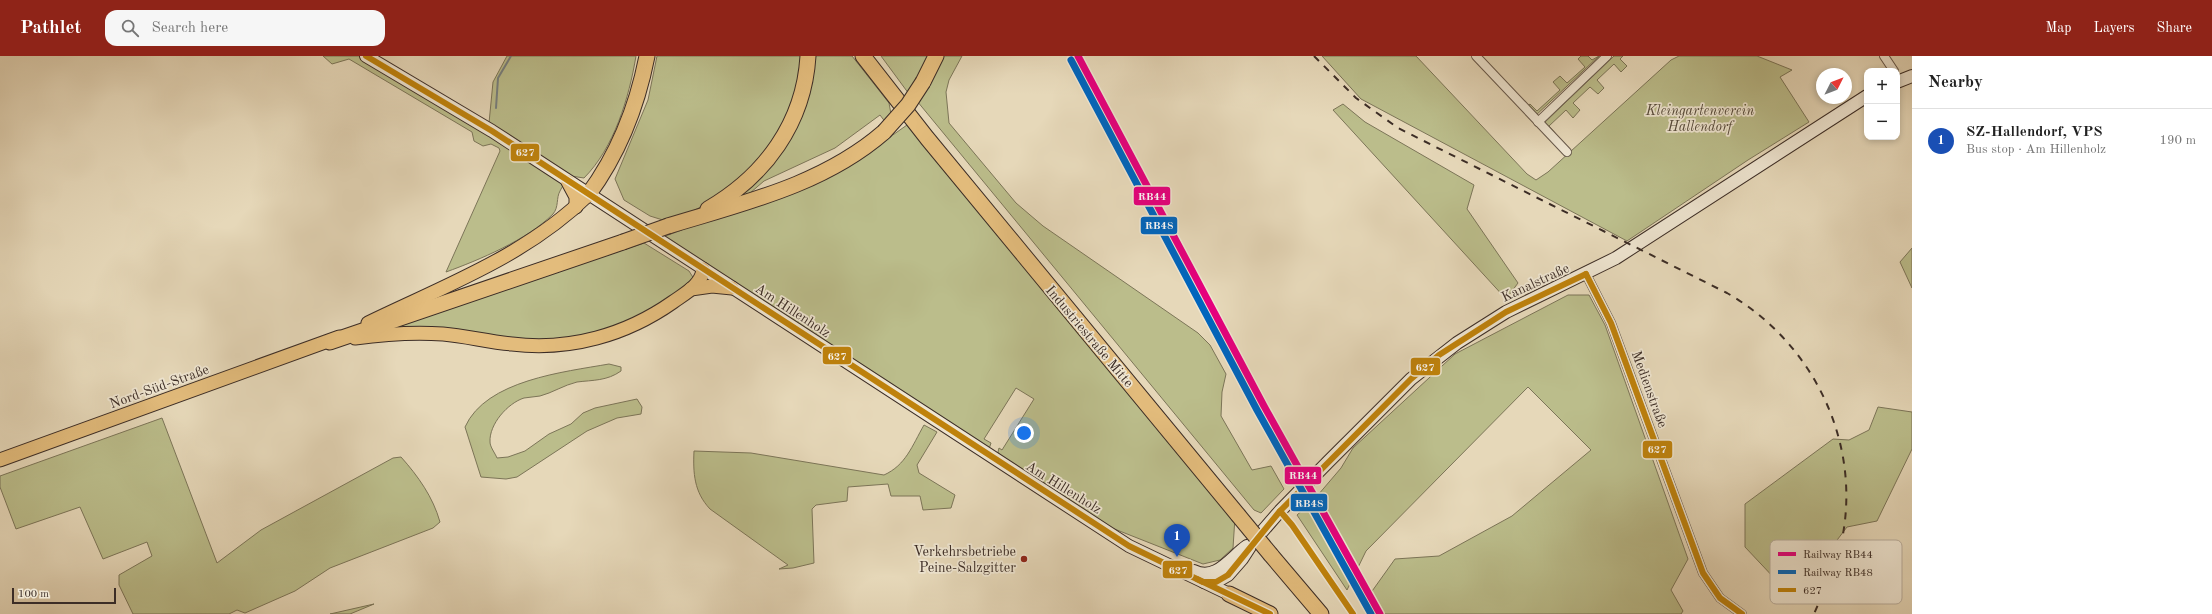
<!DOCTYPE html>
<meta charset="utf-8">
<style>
:root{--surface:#fff;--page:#f6f6f6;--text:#222;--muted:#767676;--line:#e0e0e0;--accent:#8f2418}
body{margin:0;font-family:"Old Standard TT",serif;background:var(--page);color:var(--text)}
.controls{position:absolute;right:12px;top:12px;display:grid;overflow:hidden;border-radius:8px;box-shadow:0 2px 6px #0003}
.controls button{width:36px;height:36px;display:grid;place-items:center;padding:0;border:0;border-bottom:1px solid var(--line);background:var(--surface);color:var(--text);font:20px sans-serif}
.compass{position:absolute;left:1816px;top:12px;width:36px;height:36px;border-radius:50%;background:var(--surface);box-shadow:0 2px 6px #0003;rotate:48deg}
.scale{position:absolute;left:12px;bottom:10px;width:104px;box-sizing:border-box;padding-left:4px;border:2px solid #3c2d26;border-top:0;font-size:11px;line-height:14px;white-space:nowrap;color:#3c2d26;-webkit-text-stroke:3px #efe6d2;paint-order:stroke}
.you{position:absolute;left:1024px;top:377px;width:14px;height:14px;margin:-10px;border:3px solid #fff;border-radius:50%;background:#1a73e8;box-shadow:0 0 0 6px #1a73e833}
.badge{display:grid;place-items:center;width:26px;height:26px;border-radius:50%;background:var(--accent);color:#fff;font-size:13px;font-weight:700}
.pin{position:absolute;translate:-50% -33px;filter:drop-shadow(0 1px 2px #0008)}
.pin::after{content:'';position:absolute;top:21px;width:14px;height:12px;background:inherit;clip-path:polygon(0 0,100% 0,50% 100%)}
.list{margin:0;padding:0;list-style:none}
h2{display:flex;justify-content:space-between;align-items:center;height:52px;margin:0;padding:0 16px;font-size:17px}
h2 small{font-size:13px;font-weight:400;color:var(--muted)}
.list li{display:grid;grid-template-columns:26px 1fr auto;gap:12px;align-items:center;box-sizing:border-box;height:64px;padding:0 16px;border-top:1px solid var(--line)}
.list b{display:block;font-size:15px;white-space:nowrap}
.list p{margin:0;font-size:13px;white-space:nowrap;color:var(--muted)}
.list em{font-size:13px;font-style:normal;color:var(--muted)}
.icon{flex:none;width:22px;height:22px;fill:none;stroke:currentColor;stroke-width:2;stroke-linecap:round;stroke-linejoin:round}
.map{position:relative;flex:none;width:1912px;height:558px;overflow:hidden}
header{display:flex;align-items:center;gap:24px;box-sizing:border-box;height:56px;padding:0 20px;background:var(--accent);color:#fff}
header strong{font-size:19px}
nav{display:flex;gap:22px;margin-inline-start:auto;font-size:14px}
.search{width:280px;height:36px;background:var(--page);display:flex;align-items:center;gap:10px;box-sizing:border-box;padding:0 14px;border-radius:12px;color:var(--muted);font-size:15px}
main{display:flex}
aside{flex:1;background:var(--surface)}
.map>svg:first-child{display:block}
.green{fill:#bbbd8b;stroke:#7c7558}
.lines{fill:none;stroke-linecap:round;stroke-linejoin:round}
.stream{stroke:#767f7f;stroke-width:2}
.street-casing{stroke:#66584b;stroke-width:10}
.secondary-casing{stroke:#3c2d26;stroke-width:14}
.primary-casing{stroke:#3c2d26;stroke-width:15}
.highway-casing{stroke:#3c2d26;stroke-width:17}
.street{stroke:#efe6d2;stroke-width:8}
.secondary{stroke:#efe6d2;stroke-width:12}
.primary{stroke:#e3bc7c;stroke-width:13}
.highway{stroke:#e3bc7c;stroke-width:15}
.rail{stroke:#3c2d26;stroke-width:2;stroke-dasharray:7 7;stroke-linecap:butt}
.highway-bridge-casing{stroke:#3c2d26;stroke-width:17;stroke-linecap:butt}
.highway-bridge{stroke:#e3bc7c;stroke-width:15}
.bus-1-casing{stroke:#efe6d2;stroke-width:9}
.bus-1{stroke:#bf820b;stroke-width:6}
.rail-1-casing{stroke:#efe6d2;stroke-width:10}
.rail-2-casing{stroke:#efe6d2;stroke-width:10}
.rail-1{stroke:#e5007d;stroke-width:7}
.rail-2{stroke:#0065bd;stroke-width:7}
.poi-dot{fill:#8f2418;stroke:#efe6d2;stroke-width:1.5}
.labels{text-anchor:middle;stroke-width:3.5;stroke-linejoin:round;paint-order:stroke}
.park-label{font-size:14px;font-style:italic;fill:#554a3a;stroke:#efe6d2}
.street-label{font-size:14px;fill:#3c2d26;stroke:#efe6d2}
.poi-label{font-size:14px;fill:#3c2d26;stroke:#efe6d2;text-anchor:end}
.key{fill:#efe6d2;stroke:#b9ae9e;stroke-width:1}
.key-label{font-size:11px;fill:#3c2d26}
.line-badge{stroke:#efe6d2;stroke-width:1.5}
.badge-label{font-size:11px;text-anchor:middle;font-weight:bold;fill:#fff}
</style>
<header>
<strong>Pathlet</strong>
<div class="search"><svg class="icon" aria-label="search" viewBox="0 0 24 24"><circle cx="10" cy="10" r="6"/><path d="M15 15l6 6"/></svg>Search here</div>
<nav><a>Map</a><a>Layers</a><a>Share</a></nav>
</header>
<main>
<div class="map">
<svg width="1912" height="558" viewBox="0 0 1912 558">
<rect width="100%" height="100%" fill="#e6d8b9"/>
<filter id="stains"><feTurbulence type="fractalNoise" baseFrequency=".005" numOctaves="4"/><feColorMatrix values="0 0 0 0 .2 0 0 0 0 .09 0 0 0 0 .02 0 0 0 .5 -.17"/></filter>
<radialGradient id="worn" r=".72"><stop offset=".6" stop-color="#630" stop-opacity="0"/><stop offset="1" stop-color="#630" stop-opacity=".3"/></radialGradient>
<!-- green -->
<g class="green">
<path d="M 323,0 L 376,0 L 489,67 L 493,26 L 507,0 L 636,0 C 629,42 614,92 584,122 L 571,120 C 567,125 562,130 560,135 C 556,142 559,151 553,158 C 527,184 479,204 446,216 L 500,95 L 499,92 L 491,88 L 483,90 L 474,85 L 472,76 L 349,3 L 332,8 Z"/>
<path d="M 657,0 L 802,0 L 796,36 L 786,63 L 771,87 L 761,102 L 714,144 L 693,155 L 666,165 L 650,160 L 624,144 L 615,123 L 648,44 Z"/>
<path d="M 812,0 L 852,0 L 889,47 L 891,58 L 886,67 L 880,59 L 835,92 L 764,125 L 750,137 L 728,146 L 760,119 Z"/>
<path d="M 881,0 L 932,0 L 909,38 Z"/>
<path d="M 940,0 L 962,0 L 949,24 L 946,36 L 949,67 L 1016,147 L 1043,170 L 1198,277 L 1210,289 L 1226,318 L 1222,336 L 1221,360 L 1252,414 L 1271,410 L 1284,433 L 1261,457 L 1254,454 L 917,45 Z"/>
<path d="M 1322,0 L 1416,0 L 1527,118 L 1536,124 L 1548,116 L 1671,4 L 1679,0 L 1757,0 L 1792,14 L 1780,21 L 1809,66 L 1748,104 L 1627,185 L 1361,43 Z"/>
<path d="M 1581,0 L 1588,0 L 1592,4 L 1599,0 L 1534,61 L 1525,52 L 1530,48 L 1537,55 L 1560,34 L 1553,26 L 1560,20 L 1567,27 L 1585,11 L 1578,3 Z"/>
<path d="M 1614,0 L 1623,0 L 1620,3 L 1627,10 L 1621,16 L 1614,8 L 1597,24 L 1604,32 L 1598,38 L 1590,31 L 1573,47 L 1580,54 L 1573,62 L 1566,54 L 1549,70 L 1556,78 L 1553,81 L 1542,69 Z"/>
<path d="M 1343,48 L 1365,66 L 1474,129 L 1467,153 L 1518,227 L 1506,243 L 1333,54 Z"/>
<path d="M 907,69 L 1235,461 L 1233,492 L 1220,504 L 1203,508 L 1112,472 L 1001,402 L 998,396 L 999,392 L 1002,394 L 1034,343 L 1016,332 L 984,383 L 991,387 L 989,393 L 660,182 L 682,174 L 683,171 L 880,88 Z"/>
<path d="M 644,187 L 689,215 L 694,223 L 676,237 L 622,270 L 553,287 L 390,271 Z"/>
<path d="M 1912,192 L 1912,232 L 1900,206 Z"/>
<path d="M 1568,239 L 1589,239 L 1605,269 L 1688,503 L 1671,534 L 1683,555 L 1681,558 L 1382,558 L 1370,538 L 1395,503 L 1439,500 L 1512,460 L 1591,394 L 1528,331 L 1366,495 L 1347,534 L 1297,459 L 1312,446 L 1341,412 L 1353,392 L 1455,298 Z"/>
<path d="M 609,308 L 621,311 L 621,315 C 607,325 593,324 577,326 C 564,329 552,337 540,340 C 535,341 529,341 524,342 C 508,347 489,368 490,386 C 490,391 495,397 497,402 L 508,401 L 525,395 L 549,378 L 571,368 L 583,357 L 595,352 L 637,343 L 642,351 L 641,358 L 617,362 L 587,375 L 517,421 L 506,423 L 481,421 L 465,371 C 486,324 564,316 609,308 Z"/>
<path d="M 1878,351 L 1912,356 L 1912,393 L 1877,465 L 1847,471 L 1793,542 L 1745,491 L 1745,448 L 1833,383 L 1849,384 L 1869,374 Z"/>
<path d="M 162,362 L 217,507 L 261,474 L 393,402 L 401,401 C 418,420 433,441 440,466 L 433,472 L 330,512 L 295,535 L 245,557 L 237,554 L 229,558 L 133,558 L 119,529 L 119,519 L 152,500 L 147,486 L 103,503 L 80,451 L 16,473 L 0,431 L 0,420 Z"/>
<path d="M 924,369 L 937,376 L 917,409 L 919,417 L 955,439 L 951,452 L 923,454 L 920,440 L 891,440 L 888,428 L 848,431 L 847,445 L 816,449 L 812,453 L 814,507 L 793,512 L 779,513 L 788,509 L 710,453 C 694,436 693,417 694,395 L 751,397 L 884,419 C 906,409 912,390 924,369 Z"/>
<path d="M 374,548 L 350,558 L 330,558 Z"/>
</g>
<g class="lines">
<!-- stream -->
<path class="stream" d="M 496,52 L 498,22 L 511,0"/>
<!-- street casing -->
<g class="street-casing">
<g id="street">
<path d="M 1476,0 L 1567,96"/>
<path d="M 1884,0 L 1894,15"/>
<path d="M 1538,66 L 1607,0"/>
<path d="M 1586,218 L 1611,267 L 1703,517 L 1720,542 L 1742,558"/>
</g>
</g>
<!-- secondary casing -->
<g class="secondary-casing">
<g id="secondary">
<path d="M 366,0 L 492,75 L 1129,490 L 1229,538"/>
<path d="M 1897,26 L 1912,20"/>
<path d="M 1194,515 C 1216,526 1231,501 1247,490"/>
<path d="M 1204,526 L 1216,526 L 1228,519 L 1242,503 L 1253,486 L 1280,455 L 1327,407 L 1411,323 L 1457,287 L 1506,256 L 1616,202 L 1867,40"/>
</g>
</g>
<!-- primary casing -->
<g class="primary-casing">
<g id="primary">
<path d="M 568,126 L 576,141 L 576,151"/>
<path d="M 691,233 L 712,230 L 732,232"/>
<path d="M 368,267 C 444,230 526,200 588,139"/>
<path d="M 355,282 C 384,278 413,276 443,278 C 466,280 489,286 512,288 C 570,295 626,279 673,246 C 684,238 702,229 703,213"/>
<path d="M 0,404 L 339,281"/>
</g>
</g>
<!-- highway casing -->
<g class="highway-casing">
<g id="highway">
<path d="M 863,0 L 927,82 L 1238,459"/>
<path d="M 923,26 L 936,0"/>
<path d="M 588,139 C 619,97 637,51 647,0"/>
<path d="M 708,153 C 765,120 804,67 808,0"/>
<path d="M 668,170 C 743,147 823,129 884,76"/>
<path d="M 330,286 L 623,186"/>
<path d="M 1271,499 L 1321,558"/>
<path d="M 1229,538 L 1270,558"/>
</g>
</g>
<!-- street -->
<use href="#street" class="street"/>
<!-- secondary -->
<use href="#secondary" class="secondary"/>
<!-- primary -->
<use href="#primary" class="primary"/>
<!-- highway -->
<use href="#highway" class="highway"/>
<!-- rail -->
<path class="rail" d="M 1314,0 L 1356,42 L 1398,72 L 1727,237 C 1811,285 1860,382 1843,478 C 1837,506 1825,532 1814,558"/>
<!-- highway-bridge casing -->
<g class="highway-bridge-casing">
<g id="highway-bridge">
<path d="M 884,76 L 908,49 L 923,26"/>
<path d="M 623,186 L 668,170"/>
<path d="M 1238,459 L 1271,499"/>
</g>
</g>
<!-- highway-bridge -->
<use href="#highway-bridge" class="highway-bridge"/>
<!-- bus-1 casing -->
<g class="bus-1-casing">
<g id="bus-1">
<path d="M 366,0 L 492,75 L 1129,490 L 1203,526 L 1216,526 L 1228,519 L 1280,455 L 1411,323 L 1439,299 L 1506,256 L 1586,218"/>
<path d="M 1586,218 L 1611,267 L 1703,517 L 1720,542 L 1742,558"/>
<path d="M 1280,455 L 1292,469 L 1353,558"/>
<path d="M 1197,523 L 1270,558"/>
</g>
</g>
<!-- bus-1 -->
<use href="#bus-1" class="bus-1"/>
<!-- rail-1 casing -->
<g class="rail-1-casing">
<path id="rail-1" d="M 1078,0 L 1264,350 L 1380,558"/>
</g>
<!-- rail-2 casing -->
<g class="rail-2-casing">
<path id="rail-2" d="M 1071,4 L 1257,354 L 1371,558"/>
</g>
<!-- rail-1 -->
<use href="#rail-1" class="rail-1"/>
<!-- rail-2 -->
<use href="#rail-2" class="rail-2"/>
</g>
<!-- markers -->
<circle class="poi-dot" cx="1024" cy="503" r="4"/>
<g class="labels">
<!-- park labels -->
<g class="park-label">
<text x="1700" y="59">Kleingartenverein<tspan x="1700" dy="16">Hallendorf</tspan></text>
</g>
<!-- street labels -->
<g class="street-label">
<text transform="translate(1535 226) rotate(-25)" y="5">Kanalstraße</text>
<text transform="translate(793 254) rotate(33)" y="5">Am Hillenholz</text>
<text transform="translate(1090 280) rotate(50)" y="5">Industriestraße Mitte</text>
<text transform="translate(159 330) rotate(-20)" y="5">Nord-Süd-Straße</text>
<text transform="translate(1650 333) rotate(70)" y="5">Medienstraße</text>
<text transform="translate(1064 431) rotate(32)" y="5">Am Hillenholz</text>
</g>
<!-- poi labels -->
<g class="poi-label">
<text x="1016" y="500">Verkehrsbetriebe<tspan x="1016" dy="16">Peine-Salzgitter</tspan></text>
</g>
</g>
<!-- legend -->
<rect x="1770" y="484" width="132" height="64" rx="6" class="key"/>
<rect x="1778" y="496" width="18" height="4" fill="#e5007d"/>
<rect x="1778" y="514" width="18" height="4" fill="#0065bd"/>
<rect x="1778" y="532" width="18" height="4" fill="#bf820b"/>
<g class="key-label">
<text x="1803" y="502">Railway RB44</text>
<text x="1803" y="520">Railway RB48</text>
<text x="1803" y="538">627</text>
</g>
<g class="line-badge">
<rect x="510" y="87" width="30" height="19" rx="4" fill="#bf820b"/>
<rect x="1133" y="130" width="38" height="20" rx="4" fill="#e5007d"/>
<rect x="1140" y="160" width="38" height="19" rx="4" fill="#0065bd"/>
<rect x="822" y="290" width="30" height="19" rx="4" fill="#bf820b"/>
<rect x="1410" y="301" width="31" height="19" rx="4" fill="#bf820b"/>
<rect x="1642" y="384" width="31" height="19" rx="4" fill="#bf820b"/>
<rect x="1284" y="410" width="38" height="19" rx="4" fill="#e5007d"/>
<rect x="1290" y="437" width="38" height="19" rx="4" fill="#0065bd"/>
<rect x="1162" y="504" width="31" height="19" rx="4" fill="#bf820b"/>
</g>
<g class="badge-label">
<text x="525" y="100">627</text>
<text x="1152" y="144">RB44</text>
<text x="1159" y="173">RB48</text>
<text x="837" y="304">627</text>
<text x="1425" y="315">627</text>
<text x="1657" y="397">627</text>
<text x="1303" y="423">RB44</text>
<text x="1309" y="451">RB48</text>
<text x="1178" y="518">627</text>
</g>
<rect width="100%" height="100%" filter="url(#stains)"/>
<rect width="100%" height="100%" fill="url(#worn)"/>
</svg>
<div class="controls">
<button>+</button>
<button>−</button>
</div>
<svg class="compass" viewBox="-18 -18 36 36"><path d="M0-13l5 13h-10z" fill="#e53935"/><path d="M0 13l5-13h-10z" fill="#767676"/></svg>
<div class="scale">100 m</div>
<div class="you"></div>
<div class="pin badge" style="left:1177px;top:501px;background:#1a4fb4">1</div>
</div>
<aside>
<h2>Nearby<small></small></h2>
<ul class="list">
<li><span class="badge" style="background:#1a4fb4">1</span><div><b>SZ-Hallendorf, VPS</b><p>Bus stop · Am Hillenholz</p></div><em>190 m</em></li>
</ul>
</aside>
</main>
